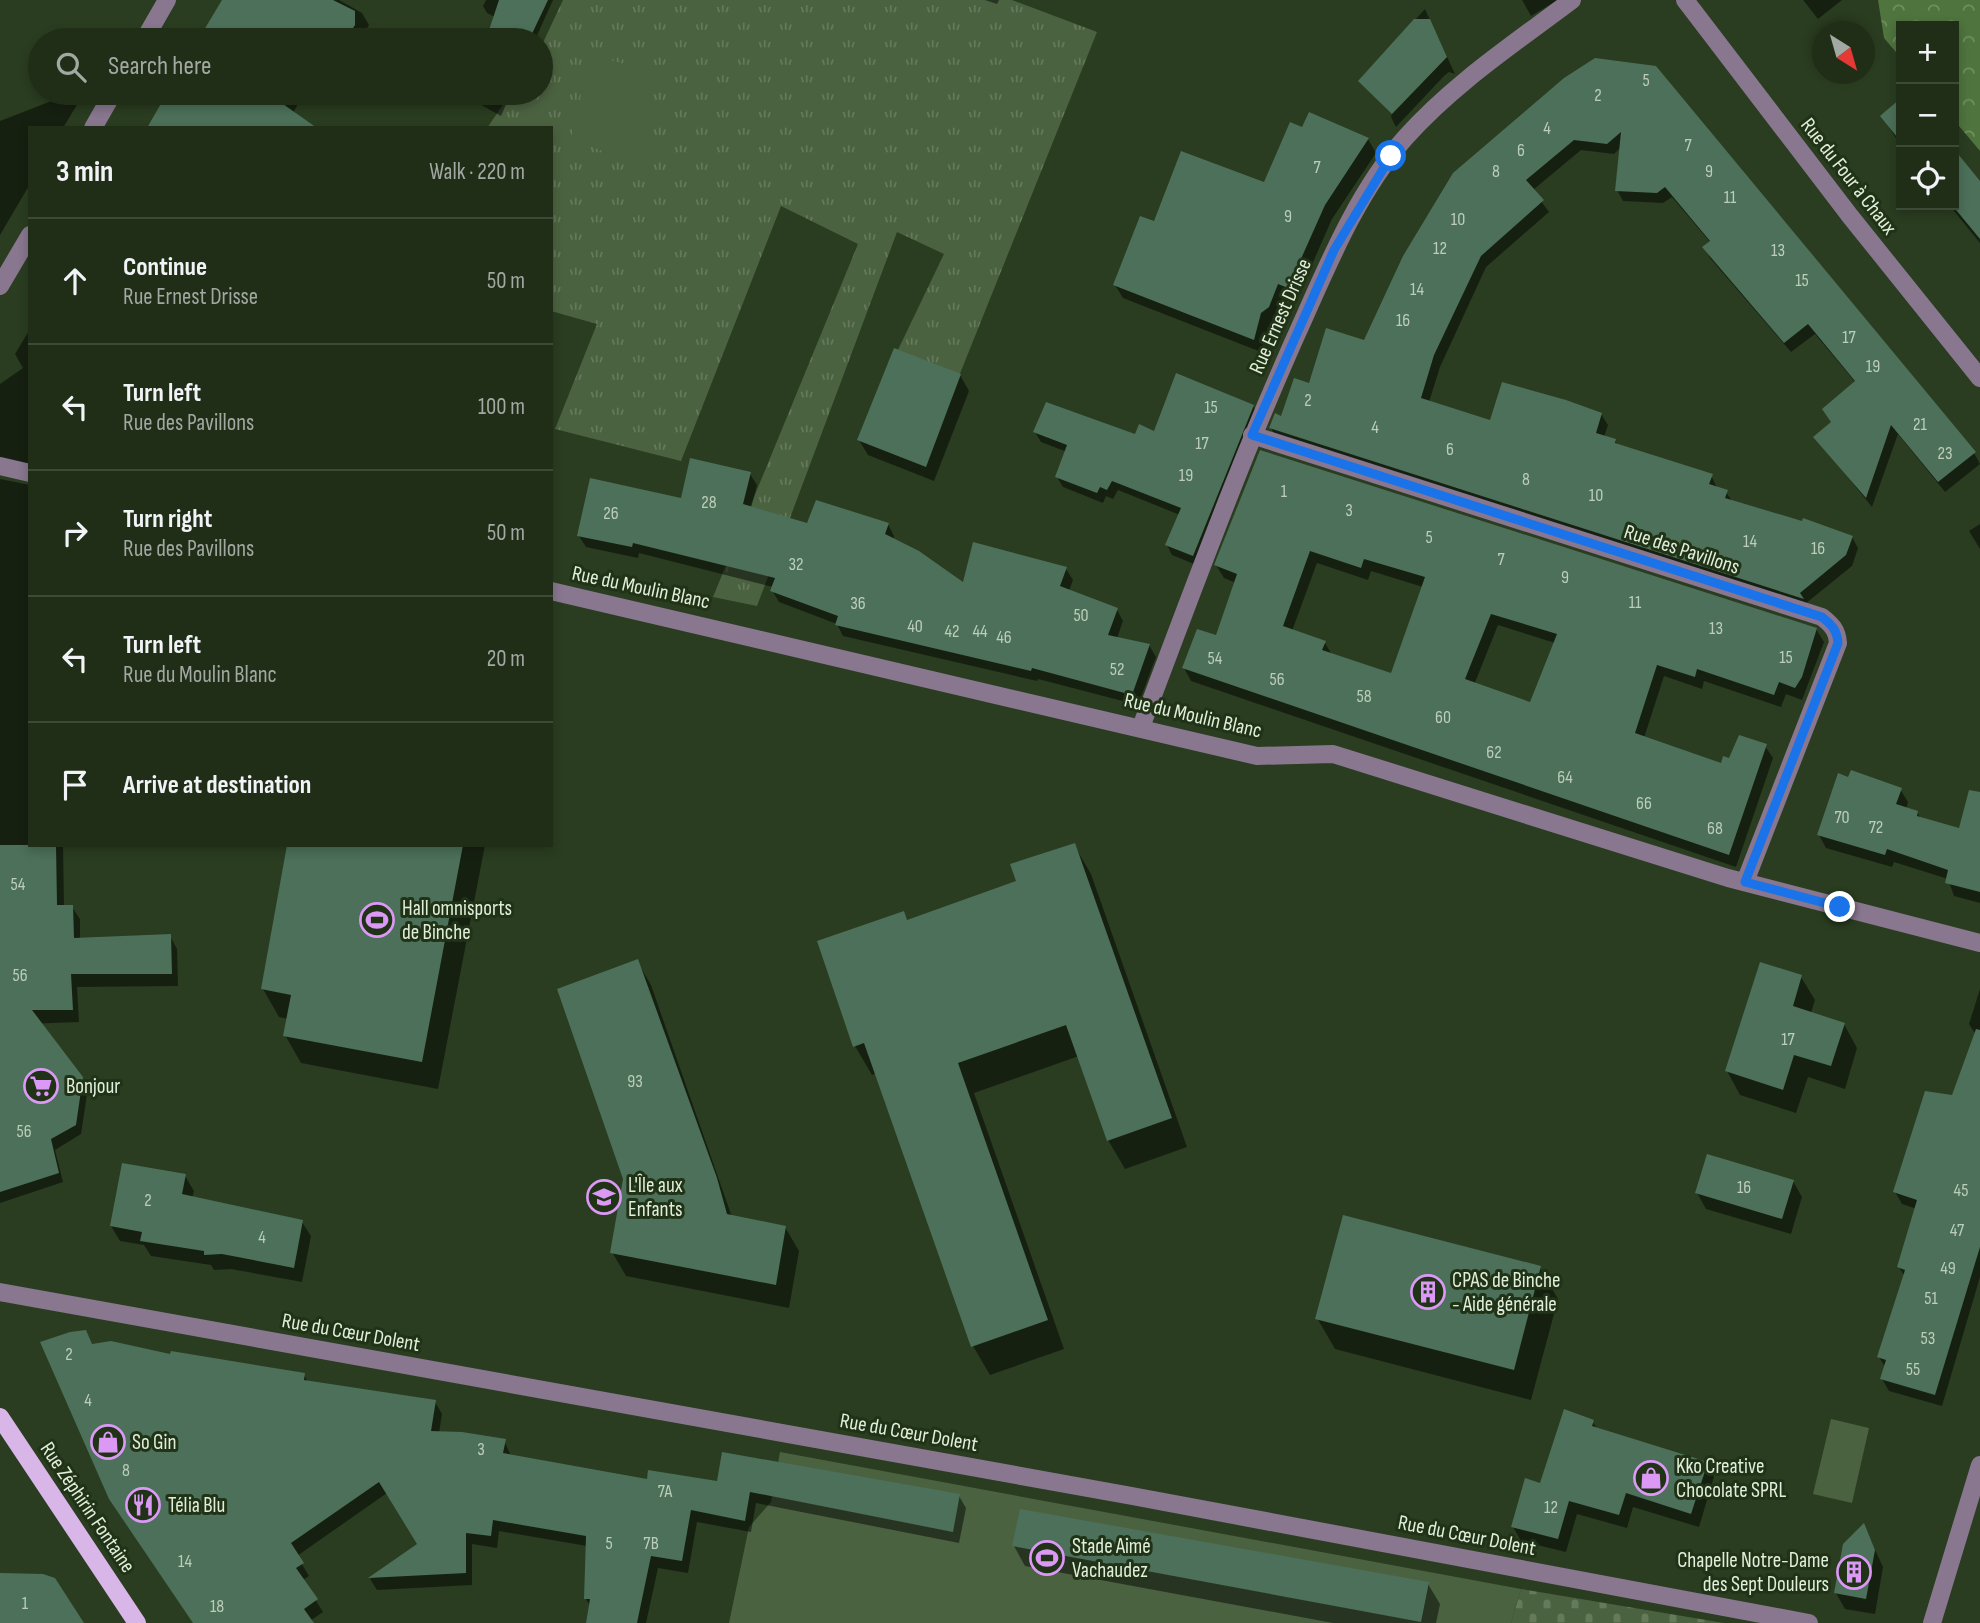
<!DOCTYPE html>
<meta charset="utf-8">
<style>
:root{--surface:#202e18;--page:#2d3a25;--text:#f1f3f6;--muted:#a2a8a2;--line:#3d4a37}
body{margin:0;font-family:"Sofia Sans Condensed",sans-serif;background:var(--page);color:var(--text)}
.controls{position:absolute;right:21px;top:21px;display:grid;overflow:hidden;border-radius:0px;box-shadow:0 4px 10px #0003}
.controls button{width:63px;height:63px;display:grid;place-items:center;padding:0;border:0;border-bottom:2px solid var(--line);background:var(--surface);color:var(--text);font:35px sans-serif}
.compass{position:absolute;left:1812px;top:21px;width:63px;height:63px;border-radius:50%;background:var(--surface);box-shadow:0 4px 10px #0003;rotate:143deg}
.stop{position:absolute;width:21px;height:21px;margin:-16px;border:5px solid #1a73e8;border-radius:50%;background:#fff}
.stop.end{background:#1a73e8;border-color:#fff;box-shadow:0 2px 7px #0008}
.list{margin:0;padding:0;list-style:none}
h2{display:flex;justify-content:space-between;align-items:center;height:91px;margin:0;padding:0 28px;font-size:30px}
h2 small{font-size:23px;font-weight:400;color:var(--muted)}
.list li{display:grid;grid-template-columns:46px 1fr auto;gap:21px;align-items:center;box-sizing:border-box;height:126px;padding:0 28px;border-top:2px solid var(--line)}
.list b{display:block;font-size:26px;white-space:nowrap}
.list p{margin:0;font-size:23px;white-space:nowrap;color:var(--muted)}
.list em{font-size:23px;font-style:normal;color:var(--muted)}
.icon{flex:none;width:38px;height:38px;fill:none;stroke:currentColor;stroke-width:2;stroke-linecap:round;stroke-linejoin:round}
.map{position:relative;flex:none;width:1980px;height:1623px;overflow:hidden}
.search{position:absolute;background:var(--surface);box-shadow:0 4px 10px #0003;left:28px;top:28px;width:525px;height:77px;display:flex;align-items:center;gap:18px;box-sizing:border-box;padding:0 24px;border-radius:38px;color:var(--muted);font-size:26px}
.panel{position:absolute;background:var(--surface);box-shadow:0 4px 10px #0003;left:28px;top:126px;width:525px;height:721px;border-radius:0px}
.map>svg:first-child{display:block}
.grass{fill:url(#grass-tufts)}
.forest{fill:url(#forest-crowns)}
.cemetery{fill:url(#cemetery-stones)}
.garden{fill:#4b6240}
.shadow{fill:#0007;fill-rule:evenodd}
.building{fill:#4c7059;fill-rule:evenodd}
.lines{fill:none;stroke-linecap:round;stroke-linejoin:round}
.minor{stroke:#88778f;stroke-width:18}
.major{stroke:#d9b6e8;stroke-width:18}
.route{stroke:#1a73e8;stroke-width:9}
.labels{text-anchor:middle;stroke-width:6;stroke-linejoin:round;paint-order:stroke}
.number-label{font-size:18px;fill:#bccebb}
.street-label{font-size:21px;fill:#e1eedc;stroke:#203316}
.poi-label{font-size:21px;fill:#e1eedc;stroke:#203316;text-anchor:start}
</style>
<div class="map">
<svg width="1980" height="1623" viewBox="0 0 1980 1623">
<defs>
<pattern id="grass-tufts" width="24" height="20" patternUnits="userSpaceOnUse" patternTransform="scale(1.75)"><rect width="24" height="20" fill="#4b6240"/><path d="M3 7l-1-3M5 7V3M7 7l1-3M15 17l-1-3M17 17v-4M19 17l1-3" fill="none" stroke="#65795b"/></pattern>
<pattern id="forest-crowns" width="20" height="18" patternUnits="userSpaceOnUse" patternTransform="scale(1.75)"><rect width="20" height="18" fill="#4f743d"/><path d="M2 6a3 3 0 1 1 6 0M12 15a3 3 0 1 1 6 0" fill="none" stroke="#708f62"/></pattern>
<pattern id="cemetery-stones" width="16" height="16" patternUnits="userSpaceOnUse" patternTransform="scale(1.75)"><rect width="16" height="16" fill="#4b6240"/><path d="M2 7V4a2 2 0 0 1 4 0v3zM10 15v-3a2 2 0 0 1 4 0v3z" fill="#65795b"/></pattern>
</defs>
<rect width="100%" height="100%" fill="#2a3d20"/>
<!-- grass -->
<path class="grass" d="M 563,0 L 1012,0 L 1097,32 L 959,376 L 896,354 L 944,254 L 897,232 L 757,606 L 713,597 L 858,244 L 781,206 L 681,461 L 555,429 L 597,324 L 551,311 L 551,128 L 487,128 L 511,93 L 541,93 L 541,47 Z"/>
<!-- forest -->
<path class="forest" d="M 1878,0 L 1980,0 L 1980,151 L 1954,120 L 1954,26 L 1901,26 L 1901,58 L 1884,38 Z"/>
<!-- cemetery -->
<path class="cemetery" d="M 1521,1589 L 1724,1623 L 1511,1623 Z"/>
<!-- garden -->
<g class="garden">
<path d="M 590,55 L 652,71 L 646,169 L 571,138 Z"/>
<path d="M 1831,1419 L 1869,1428 L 1852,1503 L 1813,1494 Z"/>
<path d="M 780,1452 L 1521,1589 L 1511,1623 L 729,1623 L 749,1527 L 771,1502 Z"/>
</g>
<!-- shadow -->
<g class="shadow">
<path d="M 225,0 L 339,0 L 362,13 L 369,25 L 360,40 L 201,40 Z"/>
<path d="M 486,0 L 553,0 L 535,40 L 487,40 L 495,17 L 487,13 L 483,6 Z"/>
<path d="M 985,0 L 999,0 L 997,4 Z"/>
<path d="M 1522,0 L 1558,0 L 1531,16 Z"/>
<path d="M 1803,0 L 1842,0 L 1818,19 Z"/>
<path d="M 1425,9 L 1455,74 L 1449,72 L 1444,76 L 1396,127 L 1391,117 L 1410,58 L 1394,43 Z"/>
<path d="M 1565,80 L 1974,453 L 1980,464 L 1945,492 L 1898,434 L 1872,507 L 1816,438 L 1833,423 L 1856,383 L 1815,334 L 1791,352 L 1710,258 L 1704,247 L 1710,242 L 1672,197 L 1663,203 L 1623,201 L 1617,190 L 1621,147 L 1614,154 L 1581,150 L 1533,190 L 1549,212 L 1486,267 L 1440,367 L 1429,402 L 1491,422 L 1601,414 L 1608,425 L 1604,437 L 1615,440 L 1618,446 L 1711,475 L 1717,488 L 1726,492 L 1732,501 L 1852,537 L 1858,548 L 1852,566 L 1805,604 L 1277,439 L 1271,428 L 1311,386 L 1365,342 Z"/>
<path d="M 72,93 L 78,103 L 63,128 L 30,128 L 30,184 L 0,235 L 0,121 Z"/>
<path d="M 170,93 L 304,93 L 293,113 L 149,128 Z"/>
<path d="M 470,93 L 511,93 L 501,116 L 474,101 Z"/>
<path d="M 1901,101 L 1901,146 L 1882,116 Z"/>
<path d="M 1303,129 L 1368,139 L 1376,153 L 1332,219 L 1296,301 L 1286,297 L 1277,320 L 1268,327 L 1261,352 L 1123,298 L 1115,285 L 1155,223 L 1265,184 Z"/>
<path d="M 1954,151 L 1980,184 L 1980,243 L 1949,205 L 1954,205 Z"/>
<path d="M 30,329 L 30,472 L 0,470 L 0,384 L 23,368 L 15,354 Z"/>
<path d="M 960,375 L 969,391 L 934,481 L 868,455 L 859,440 Z"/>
<path d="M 1253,406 L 1259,416 L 1199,566 L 1172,555 L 1167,545 L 1180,515 L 1118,490 L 1113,499 L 1106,496 L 1103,503 L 1063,487 L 1057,477 L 1067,452 L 1041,442 L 1035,432 L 1136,436 Z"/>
<path d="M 1261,452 L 1816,629 L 1824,642 L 1802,700 L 1786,694 L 1781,707 L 1704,681 L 1702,689 L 1664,676 L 1644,738 L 1722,765 L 1765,746 L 1773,758 L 1736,867 L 1191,681 L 1184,668 L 1217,638 L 1236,583 L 1224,578 L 1216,565 ZM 1317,563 L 1368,580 L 1371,571 L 1423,587 L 1392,675 L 1332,655 L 1325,643 L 1292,631 ZM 1498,625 L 1555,643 L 1531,705 L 1474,685 Z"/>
<path d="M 750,474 L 757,485 L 751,508 L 808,525 L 888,524 L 894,536 L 893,540 L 964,585 L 975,545 L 1066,569 L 1073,580 L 1069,591 L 1117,610 L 1123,621 L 1117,638 L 1149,645 L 1156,657 L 1138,705 L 1038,679 L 1037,681 L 843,636 L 837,624 L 779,602 L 772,590 L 773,587 L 639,553 L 638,558 L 586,547 L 579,536 Z"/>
<path d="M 0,479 L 30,485 L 30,845 L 63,845 L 64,907 L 72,907 L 80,919 L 80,940 L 170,936 L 177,949 L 178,986 L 77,987 L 79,1022 L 0,1025 Z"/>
<path d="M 1980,524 L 1980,549 L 1969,531 Z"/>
<path d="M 1900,789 L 1908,802 L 1906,809 L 1917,812 L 1921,819 L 1980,835 L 1980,903 L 1954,896 L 1948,879 L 1894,862 L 1892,867 L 1826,848 L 1819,835 Z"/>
<path d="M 289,845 L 485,845 L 438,1089 L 301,1063 L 285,1035 L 288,1019 L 279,1017 L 263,989 Z"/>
<path d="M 1074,845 L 1091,874 L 1187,1147 L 1125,1169 L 1108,1140 L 1079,1056 L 974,1093 L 1064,1349 L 990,1375 L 973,1346 L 877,1073 L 872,1075 L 855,1046 L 903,913 L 908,922 L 1018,882 Z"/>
<path d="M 637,961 L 651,985 L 732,1217 L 785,1227 L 799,1251 L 789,1308 L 626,1276 L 612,1252 L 625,1179 Z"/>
<path d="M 1801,977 L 1815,1000 L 1811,1013 L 1844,1024 L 1857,1048 L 1845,1089 L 1808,1077 L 1796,1113 L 1740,1095 L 1727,1071 Z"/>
<path d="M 1980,989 L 1980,1277 L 1942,1406 L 1889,1391 L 1882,1379 L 1885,1367 L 1879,1357 L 1905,1277 L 1899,1267 L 1917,1209 L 1902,1204 L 1895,1192 L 1953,1097 L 1976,1035 L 1969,1024 Z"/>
<path d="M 0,1064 L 82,1078 L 88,1088 L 81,1134 L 55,1150 L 63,1182 L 0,1203 Z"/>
<path d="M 185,1176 L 194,1191 L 192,1198 L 302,1222 L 311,1236 L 302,1282 L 231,1269 L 214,1270 L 211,1265 L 151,1256 L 144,1245 L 120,1241 L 111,1226 Z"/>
<path d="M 1793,1181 L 1802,1197 L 1791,1234 L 1706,1209 L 1697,1193 Z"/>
<path d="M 1540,1268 L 1558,1299 L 1531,1400 L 1335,1349 L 1317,1318 Z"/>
<path d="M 93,1345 L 304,1375 L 308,1382 L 435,1402 L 442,1414 L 439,1433 L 504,1440 L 511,1456 L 648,1481 L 959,1496 L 966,1508 L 959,1543 L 756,1503 L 751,1532 L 697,1522 L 688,1573 L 658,1568 L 646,1623 L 588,1623 L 591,1607 L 585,1598 L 587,1546 L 499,1531 L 497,1548 L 472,1544 L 472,1585 L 377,1590 L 370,1579 L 419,1544 L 387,1493 L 297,1556 L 309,1576 L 303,1580 L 323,1612 L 310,1621 L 312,1623 L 195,1623 Z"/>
<path d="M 1592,1421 L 1598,1430 L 1706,1463 L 1714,1477 L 1699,1527 L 1633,1507 L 1627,1528 L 1577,1514 L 1566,1552 L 1521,1541 L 1513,1527 L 1541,1485 Z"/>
<path d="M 1864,1526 L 1883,1567 L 1875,1614 L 1845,1609 L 1836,1593 Z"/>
<path d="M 1014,1546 L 1428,1584 L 1440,1604 L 1436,1623 L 1333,1623 L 1025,1566 Z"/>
</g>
<!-- building -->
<g class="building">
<path d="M 222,0 L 333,0 L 355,11 L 355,25 L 345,40 L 198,40 Z"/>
<path d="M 499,0 L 548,0 L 529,40 L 506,40 L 488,33 Z"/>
<path d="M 1414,19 L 1430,19 L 1447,57 L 1392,114 L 1358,81 Z"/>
<path d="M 1595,58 L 1656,66 L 1976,452 L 1938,482 L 1891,425 L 1866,498 L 1813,437 L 1831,422 L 1822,409 L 1855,381 L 1808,324 L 1784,343 L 1702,247 L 1710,241 L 1665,187 L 1657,193 L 1615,191 L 1621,132 L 1607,144 L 1574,140 L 1526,180 L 1544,200 L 1481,256 L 1434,355 L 1421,398 L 1490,420 L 1502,382 L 1566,400 L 1602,413 L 1596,433 L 1616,439 L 1615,443 L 1713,474 L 1709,484 L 1728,490 L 1725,498 L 1802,521 L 1803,518 L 1853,536 L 1846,555 L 1800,593 L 1804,599 L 1269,428 L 1275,413 L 1281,416 L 1294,378 L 1309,383 L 1326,328 L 1364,340 L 1403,256 L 1453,173 L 1564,78 Z"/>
<path d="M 167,93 L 290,93 L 283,104 L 317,128 L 147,128 Z"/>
<path d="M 1901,98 L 1901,142 L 1880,116 Z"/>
<path d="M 1309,112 L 1369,138 L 1325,205 L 1288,288 L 1278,284 L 1269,307 L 1261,313 L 1254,340 L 1113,285 L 1140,216 L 1154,221 L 1181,151 L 1264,182 L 1290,122 L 1302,127 Z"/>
<path d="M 1954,149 L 1980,181 L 1980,239 L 1952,205 Z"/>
<path d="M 894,348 L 961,374 L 926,467 L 857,440 Z"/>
<path d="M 1176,373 L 1254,405 L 1193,556 L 1165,545 L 1181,508 L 1112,481 L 1107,490 L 1100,487 L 1097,493 L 1055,477 L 1067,445 L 1033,432 L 1046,402 L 1135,434 L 1139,424 L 1154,431 Z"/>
<path d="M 1260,450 L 1817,628 L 1802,677 L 1795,688 L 1779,682 L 1774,695 L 1697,669 L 1695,677 L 1657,665 L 1635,733 L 1721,763 L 1723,756 L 1729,758 L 1739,735 L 1767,744 L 1729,855 L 1182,668 L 1197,629 L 1216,635 L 1237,574 L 1214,565 ZM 1310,551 L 1361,568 L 1364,559 L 1425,577 L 1391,673 L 1322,650 L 1326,641 L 1283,626 ZM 1491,614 L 1557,634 L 1530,702 L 1465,679 Z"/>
<path d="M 690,458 L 751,472 L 743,504 L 807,523 L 816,500 L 889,523 L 885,534 L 919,551 L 963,582 L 973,542 L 1067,567 L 1060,586 L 1118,608 L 1108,635 L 1150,644 L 1132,695 L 1032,668 L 1031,671 L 835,625 L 838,616 L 770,591 L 775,578 L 633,543 L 632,547 L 577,536 L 590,478 L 681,498 Z"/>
<path d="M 1851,770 L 1902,788 L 1896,804 L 1918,811 L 1917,816 L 1959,828 L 1969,790 L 1980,792 L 1980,892 L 1945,883 L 1948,870 L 1887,849 L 1885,855 L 1817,835 L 1838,773 L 1848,777 Z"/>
<path d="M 1075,843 L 1172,1118 L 1107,1141 L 1066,1025 L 958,1063 L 1048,1320 L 971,1347 L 864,1043 L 853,1047 L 817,941 L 904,911 L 907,920 L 1016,881 L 1010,864 Z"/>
<path d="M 0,845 L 56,845 L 57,905 L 73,905 L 74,938 L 171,934 L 172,974 L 71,974 L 73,1010 L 32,1010 L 83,1077 L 76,1125 L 51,1139 L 59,1173 L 0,1192 Z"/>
<path d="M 287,845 L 463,845 L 422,1062 L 283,1036 L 291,995 L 261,989 Z"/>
<path d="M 638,959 L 717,1178 L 727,1214 L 786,1226 L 776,1285 L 610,1253 L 623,1179 L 557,989 Z"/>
<path d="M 1760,962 L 1802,975 L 1793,1006 L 1845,1023 L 1831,1066 L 1794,1055 L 1783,1090 L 1725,1071 Z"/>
<path d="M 1976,1029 L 1980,1030 L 1980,1247 L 1935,1395 L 1880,1379 L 1886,1360 L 1877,1357 L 1905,1270 L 1897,1267 L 1917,1200 L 1893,1192 L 1925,1091 L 1952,1095 Z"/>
<path d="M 1707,1154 L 1794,1180 L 1782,1219 L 1695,1193 Z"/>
<path d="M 122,1163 L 186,1174 L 182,1194 L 303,1220 L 294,1268 L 222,1254 L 204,1255 L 204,1251 L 140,1241 L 142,1232 L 110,1226 Z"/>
<path d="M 1343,1215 L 1541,1266 L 1514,1370 L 1315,1319 Z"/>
<path d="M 86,1330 L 92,1344 L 111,1341 L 170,1354 L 171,1351 L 305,1373 L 304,1380 L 436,1400 L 431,1431 L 462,1432 L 506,1439 L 503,1453 L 647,1479 L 648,1470 L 717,1481 L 722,1452 L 960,1494 L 953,1532 L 750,1492 L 745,1521 L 691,1510 L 682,1561 L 651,1556 L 637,1623 L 586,1623 L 590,1599 L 584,1599 L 586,1536 L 493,1520 L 491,1536 L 466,1533 L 466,1573 L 368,1578 L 417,1544 L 379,1482 L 291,1543 L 304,1563 L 296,1568 L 318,1599 L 304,1609 L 314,1623 L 193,1623 L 109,1499 L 40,1342 L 70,1332 Z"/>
<path d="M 1564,1409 L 1594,1420 L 1592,1426 L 1708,1462 L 1691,1514 L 1626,1493 L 1619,1515 L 1569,1501 L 1558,1539 L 1511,1527 L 1525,1478 L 1540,1483 Z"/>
<path d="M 1020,1509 L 1429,1582 L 1421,1622 L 1012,1546 Z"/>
<path d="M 1864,1523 L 1875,1550 L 1866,1599 L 1834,1593 L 1843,1544 Z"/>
<path d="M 0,1573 L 43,1574 L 55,1578 L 84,1623 L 0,1623 Z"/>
</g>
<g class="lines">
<!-- minor -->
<g class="minor">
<path d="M 1685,0 L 1850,216 L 1980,378"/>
<path d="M 144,40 L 167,0"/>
<path d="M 93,128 L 113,93"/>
<path d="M 0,286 L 30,235"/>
<path d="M 1252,435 L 1822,617 C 1832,625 1837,630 1838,643 L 1745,882"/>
<path d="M 0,466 L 30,473"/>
<path d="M 551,591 L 1257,756 L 1333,754 L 1728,878 L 1980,943"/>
<path d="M 1141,727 C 1193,590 1243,452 1304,318 C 1331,257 1360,189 1405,138 C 1453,84 1515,43 1572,0"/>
<path d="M 0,1292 L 1132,1496 L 1809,1623"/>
<path d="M 1932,1623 L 1980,1465"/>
</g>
<!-- major -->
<path class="major" d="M 0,1417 L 137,1623"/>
</g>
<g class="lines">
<!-- route -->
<path class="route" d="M 1391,156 L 1334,250 L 1252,435 L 1822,617 C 1832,625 1837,630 1838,643 L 1745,882 L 1840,907"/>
</g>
<!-- icons -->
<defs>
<g id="stadium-ring" transform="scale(1.75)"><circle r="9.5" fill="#203316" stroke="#db99f5" stroke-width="1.5"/><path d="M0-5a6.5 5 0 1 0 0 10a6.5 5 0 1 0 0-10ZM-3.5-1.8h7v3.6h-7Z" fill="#db99f5"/></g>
<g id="supermarket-ring" transform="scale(1.75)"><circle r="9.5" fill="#203316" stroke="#db99f5" stroke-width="1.5"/><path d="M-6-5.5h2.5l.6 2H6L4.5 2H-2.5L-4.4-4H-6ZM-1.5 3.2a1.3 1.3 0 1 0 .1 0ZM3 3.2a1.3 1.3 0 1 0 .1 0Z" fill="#db99f5"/></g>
<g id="school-ring" transform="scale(1.75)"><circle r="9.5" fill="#203316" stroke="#db99f5" stroke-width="1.5"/><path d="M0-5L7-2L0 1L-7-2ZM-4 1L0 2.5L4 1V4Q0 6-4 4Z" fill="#db99f5"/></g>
<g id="building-ring" transform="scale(1.75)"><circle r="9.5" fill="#203316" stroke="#db99f5" stroke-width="1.5"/><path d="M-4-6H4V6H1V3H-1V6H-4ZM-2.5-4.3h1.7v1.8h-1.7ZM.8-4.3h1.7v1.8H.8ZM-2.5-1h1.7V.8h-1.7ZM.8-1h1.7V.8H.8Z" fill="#db99f5"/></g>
<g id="shop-ring" transform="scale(1.75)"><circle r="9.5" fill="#203316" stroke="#db99f5" stroke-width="1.5"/><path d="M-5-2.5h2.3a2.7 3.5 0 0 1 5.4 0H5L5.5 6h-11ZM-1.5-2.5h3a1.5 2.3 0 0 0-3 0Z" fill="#db99f5"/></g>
<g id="restaurant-ring" transform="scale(1.75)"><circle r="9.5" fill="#203316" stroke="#db99f5" stroke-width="1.5"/><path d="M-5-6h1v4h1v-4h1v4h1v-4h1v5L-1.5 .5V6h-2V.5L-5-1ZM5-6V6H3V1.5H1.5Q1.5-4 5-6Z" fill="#db99f5"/></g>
</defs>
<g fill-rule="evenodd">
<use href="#stadium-ring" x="377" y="920"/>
<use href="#supermarket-ring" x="41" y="1086"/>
<use href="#school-ring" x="604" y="1197"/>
<use href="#building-ring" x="1428" y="1292"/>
<use href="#shop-ring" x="108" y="1442"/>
<use href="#shop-ring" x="1651" y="1478"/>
<use href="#restaurant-ring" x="143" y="1505"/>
<use href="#stadium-ring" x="1047" y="1558"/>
<use href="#building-ring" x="1854" y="1572"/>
</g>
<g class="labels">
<!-- number labels -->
<g class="number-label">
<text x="1646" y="86">5</text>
<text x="1598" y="101">2</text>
<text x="1547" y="134">4</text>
<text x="1688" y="151">7</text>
<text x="1521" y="156">6</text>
<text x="1317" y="173">7</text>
<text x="1496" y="177">8</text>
<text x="1709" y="177">9</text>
<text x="1730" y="203">11</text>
<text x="1288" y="222">9</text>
<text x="1458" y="225">10</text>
<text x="1440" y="254">12</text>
<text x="1778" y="256">13</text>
<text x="1802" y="286">15</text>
<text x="1417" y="295">14</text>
<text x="1403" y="326">16</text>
<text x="1849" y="343">17</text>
<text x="1873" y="372">19</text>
<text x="1308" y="406">2</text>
<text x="1211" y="413">15</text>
<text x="1920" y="430">21</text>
<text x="1375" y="433">4</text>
<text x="1202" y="449">17</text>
<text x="1450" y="455">6</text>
<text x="1945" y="459">23</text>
<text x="1186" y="481">19</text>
<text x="1526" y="485">8</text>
<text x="1284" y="497">1</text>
<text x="1596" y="501">10</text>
<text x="709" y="508">28</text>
<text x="1349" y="516">3</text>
<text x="611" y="519">26</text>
<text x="1429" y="543">5</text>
<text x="1750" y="547">14</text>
<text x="1818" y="554">16</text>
<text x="1501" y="565">7</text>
<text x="796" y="570">32</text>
<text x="1565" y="583">9</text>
<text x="1635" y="608">11</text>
<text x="858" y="609">36</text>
<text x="1081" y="621">50</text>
<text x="915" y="632">40</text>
<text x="1716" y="634">13</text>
<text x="952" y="637">42</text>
<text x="980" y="637">44</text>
<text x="1004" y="643">46</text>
<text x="1786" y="663">15</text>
<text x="1215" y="664">54</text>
<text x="1117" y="675">52</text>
<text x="1277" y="685">56</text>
<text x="1364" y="702">58</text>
<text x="1443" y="723">60</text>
<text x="1494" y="758">62</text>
<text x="1565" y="783">64</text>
<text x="1644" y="809">66</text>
<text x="1842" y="823">70</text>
<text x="1876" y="833">72</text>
<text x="1715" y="834">68</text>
<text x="18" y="890">54</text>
<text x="20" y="981">56</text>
<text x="1788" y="1045">17</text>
<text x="635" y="1087">93</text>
<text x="24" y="1137">56</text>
<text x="1744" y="1193">16</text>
<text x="1961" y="1196">45</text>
<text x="148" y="1206">2</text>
<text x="1957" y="1236">47</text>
<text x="262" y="1243">4</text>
<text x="1948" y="1274">49</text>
<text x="1931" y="1304">51</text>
<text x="1928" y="1344">53</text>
<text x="69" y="1360">2</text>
<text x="1913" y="1375">55</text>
<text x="88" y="1406">4</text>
<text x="481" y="1455">3</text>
<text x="126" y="1476">8</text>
<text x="665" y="1497">7A</text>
<text x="1551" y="1513">12</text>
<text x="609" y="1549">5</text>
<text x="651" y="1549">7B</text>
<text x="185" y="1567">14</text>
<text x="25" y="1609">1</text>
<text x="217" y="1612">18</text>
</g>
<!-- street labels -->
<g class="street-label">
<text transform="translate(1849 176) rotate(52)" y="7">Rue du Four à Chaux</text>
<text transform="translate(1280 316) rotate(-66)" y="7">Rue Ernest Drisse</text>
<text transform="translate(1682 549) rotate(18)" y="7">Rue des Pavillons</text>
<text transform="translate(641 587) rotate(12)" y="7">Rue du Moulin Blanc</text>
<text transform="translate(1193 715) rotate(13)" y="7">Rue du Moulin Blanc</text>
<text transform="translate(351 1332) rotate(10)" y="7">Rue du Cœur Dolent</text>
<text transform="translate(909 1432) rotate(10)" y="7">Rue du Cœur Dolent</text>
<text transform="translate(88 1507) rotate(56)" y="7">Rue Zéphirin Fontaine</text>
<text transform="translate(1467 1535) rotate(11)" y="7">Rue du Cœur Dolent</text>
</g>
<!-- poi labels -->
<g class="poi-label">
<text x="402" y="915">Hall omnisports<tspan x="402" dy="24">de Binche</tspan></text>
<text x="66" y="1093">Bonjour</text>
<text x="628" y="1192">L'Île aux<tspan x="628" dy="24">Enfants</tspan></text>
<text x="1452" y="1287">CPAS de Binche<tspan x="1452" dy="24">- Aide générale</tspan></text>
<text x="132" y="1449">So Gin</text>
<text x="1676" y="1473">Kko Creative<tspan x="1676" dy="24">Chocolate SPRL</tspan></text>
<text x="168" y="1512">Télia Blu</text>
<text x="1072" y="1553">Stade Aimé<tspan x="1072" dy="24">Vachaudez</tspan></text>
<text x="1829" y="1567" text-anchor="end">Chapelle Notre-Dame<tspan x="1829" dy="24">des Sept Douleurs</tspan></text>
</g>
</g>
</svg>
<div class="controls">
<button>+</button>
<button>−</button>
<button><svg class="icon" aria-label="locate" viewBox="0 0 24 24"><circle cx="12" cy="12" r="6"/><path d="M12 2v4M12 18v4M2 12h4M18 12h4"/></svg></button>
</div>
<svg class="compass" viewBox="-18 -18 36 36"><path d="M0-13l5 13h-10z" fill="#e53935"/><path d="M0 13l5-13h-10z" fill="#a2a8a2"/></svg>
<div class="stop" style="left:1391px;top:156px"></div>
<div class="stop end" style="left:1840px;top:907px"></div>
<div class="search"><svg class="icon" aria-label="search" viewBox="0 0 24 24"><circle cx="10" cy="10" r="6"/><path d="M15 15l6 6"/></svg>Search here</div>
<section class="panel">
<h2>3 min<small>Walk · 220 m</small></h2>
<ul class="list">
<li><svg class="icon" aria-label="ahead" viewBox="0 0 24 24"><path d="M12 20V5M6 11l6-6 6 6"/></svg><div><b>Continue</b><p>Rue Ernest Drisse</p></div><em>50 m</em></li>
<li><svg class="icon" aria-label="left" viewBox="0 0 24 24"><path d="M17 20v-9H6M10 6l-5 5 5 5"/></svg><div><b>Turn left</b><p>Rue des Pavillons</p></div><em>100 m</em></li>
<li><svg class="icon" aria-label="right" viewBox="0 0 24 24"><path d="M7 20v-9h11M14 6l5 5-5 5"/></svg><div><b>Turn right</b><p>Rue des Pavillons</p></div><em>50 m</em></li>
<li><svg class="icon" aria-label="left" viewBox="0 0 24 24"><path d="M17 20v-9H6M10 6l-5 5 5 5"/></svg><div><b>Turn left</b><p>Rue du Moulin Blanc</p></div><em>20 m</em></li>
<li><svg class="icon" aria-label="arrive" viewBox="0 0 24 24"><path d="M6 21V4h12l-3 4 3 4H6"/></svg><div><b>Arrive at destination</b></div></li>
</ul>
</section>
</div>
